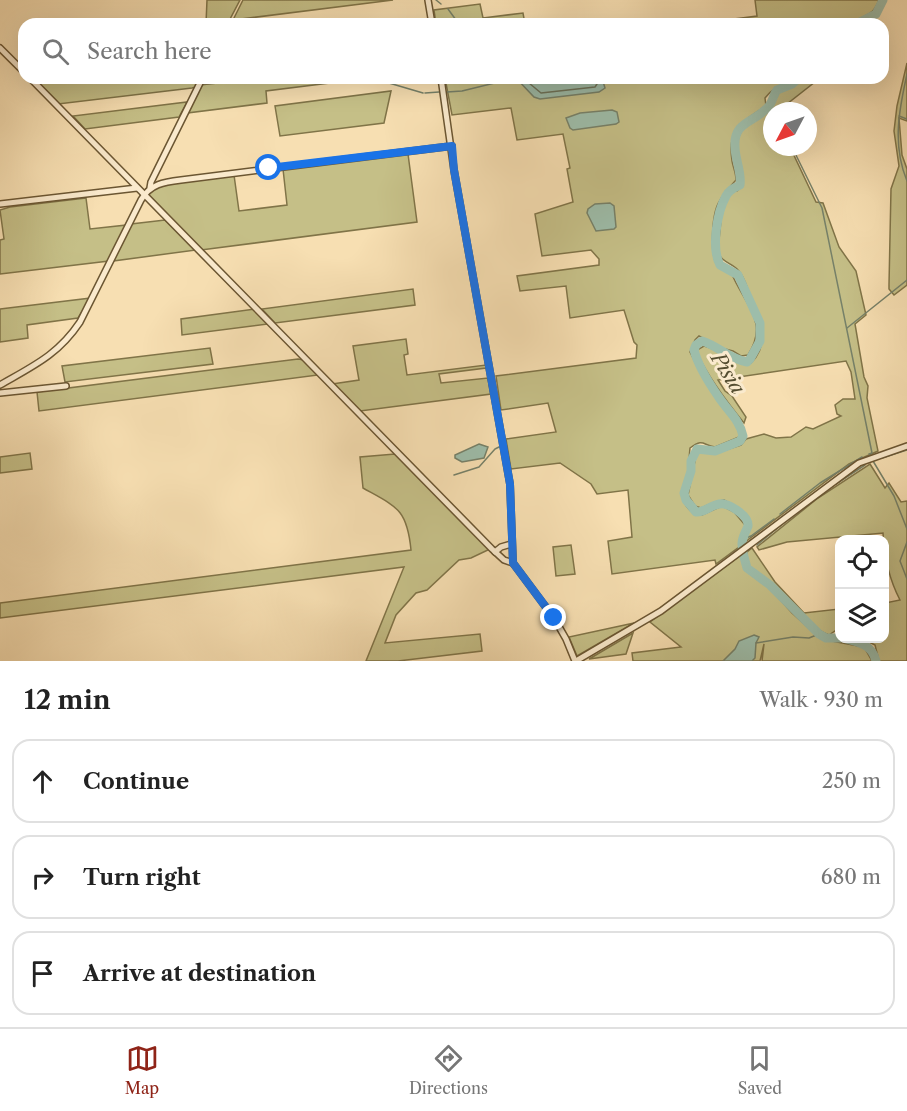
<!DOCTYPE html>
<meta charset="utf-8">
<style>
:root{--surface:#fff;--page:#f2f2f2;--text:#222;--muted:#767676;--line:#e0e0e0;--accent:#8f2418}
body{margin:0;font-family:"Libre Caslon Text",serif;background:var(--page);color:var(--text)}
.controls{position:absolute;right:18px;bottom:18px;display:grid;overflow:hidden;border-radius:12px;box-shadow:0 6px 24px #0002}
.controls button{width:54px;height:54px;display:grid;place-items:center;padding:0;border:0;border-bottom:2px solid var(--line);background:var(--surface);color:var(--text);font:30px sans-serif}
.compass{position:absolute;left:763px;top:102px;width:54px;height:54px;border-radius:50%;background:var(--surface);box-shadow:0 6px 24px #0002;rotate:229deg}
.stop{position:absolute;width:18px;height:18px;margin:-14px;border:4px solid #1a73e8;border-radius:50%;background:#fff}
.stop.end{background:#1a73e8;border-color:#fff;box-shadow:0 2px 6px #0008}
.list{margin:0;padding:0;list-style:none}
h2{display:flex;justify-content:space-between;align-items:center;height:78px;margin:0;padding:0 24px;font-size:26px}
h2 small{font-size:20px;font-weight:400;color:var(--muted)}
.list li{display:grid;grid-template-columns:39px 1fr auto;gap:18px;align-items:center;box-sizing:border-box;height:84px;margin:0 12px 12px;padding:0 12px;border:2px solid var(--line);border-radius:18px}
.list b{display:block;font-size:22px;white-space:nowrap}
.list em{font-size:20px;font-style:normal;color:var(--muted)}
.icon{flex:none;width:33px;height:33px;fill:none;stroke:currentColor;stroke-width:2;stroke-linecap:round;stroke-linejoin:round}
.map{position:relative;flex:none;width:907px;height:661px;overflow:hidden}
.search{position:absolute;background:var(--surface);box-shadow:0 6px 24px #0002;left:18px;right:18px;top:18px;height:66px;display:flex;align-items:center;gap:15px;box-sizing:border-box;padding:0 21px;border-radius:18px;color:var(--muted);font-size:22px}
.sheet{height:366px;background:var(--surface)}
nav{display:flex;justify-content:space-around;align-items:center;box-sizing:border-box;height:84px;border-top:2px solid var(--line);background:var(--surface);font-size:16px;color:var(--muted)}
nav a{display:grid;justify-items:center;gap:3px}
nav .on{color:var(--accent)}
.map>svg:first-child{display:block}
.green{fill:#c5bf87;stroke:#807448;stroke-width:1.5}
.water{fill:#9dbdaa;stroke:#768169;stroke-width:1.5}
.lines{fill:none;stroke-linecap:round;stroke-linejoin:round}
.shore{stroke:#6c7259;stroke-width:1.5}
.stream{stroke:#768169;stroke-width:1.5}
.river{stroke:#9dbdaa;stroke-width:9}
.minor-casing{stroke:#6b5632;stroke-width:8}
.minor{stroke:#faeacd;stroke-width:5}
.route{stroke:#1a73e8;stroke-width:8}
.labels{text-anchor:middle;stroke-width:6;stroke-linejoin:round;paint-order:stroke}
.water-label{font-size:20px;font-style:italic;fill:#544d30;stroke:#faeacd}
</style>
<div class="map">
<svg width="907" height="661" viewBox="0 0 907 661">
<rect width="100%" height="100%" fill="#f7dfb2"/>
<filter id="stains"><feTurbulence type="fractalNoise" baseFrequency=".00333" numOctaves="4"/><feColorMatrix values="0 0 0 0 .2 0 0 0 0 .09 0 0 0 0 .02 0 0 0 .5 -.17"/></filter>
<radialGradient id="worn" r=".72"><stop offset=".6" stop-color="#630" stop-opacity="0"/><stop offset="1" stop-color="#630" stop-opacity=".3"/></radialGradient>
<!-- green -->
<g class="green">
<path d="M 207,0 L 240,0 L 229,21 L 206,24 Z"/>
<path d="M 243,0 L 393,0 L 233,20 Z"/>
<path d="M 755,0 L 879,0 C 871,20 865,11 855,24 L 695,24 L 757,16 Z"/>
<path d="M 480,4 L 483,18 L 523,13 L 525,24 L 436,24 L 434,10 Z"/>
<path d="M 907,63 L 907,121 L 899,118 L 902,155 L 907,169 L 907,285 L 894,295 L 889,289 L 889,285 L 891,189 L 899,166 L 894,131 L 897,106 Z"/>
<path d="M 34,78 L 200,78 L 196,87 L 192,88 L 58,104 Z"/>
<path d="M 263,78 L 370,78 L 266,91 L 267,103 L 187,113 L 200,85 Z"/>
<path d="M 445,78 L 797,78 C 785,89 778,81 765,98 L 766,106 C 741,123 727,128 732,161 C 733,167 736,173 736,180 C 730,187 723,194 719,202 C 712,214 709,256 718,266 C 722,270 727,271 731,272 C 743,303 770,321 748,355 L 741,356 L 733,351 L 721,348 L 699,336 L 695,340 L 690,352 L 699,370 L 724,409 L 737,425 L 741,433 L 739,437 L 715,447 C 702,445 704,438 690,448 C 689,457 689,465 688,473 C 685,492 675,498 694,514 L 702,515 L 722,506 L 734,512 L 745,525 L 739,547 L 716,564 L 715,560 L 612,574 L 608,541 L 632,537 L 628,490 L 597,494 L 591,484 L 560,463 L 511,469 L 506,439 L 556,432 L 548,403 L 501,410 L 496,376 L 636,358 L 637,345 L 634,342 L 624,310 L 570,318 L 566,286 L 520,291 L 517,276 L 599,265 L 599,259 L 591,250 L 542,256 L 535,214 L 573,202 L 567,169 L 570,168 L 563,134 L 517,140 L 511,108 L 452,115 Z"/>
<path d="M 802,78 L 820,78 L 778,111 L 774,111 L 771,107 C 773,103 774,96 776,93 C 779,89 795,85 802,78 Z"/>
<path d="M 391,91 L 384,123 L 280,136 L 275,106 Z"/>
<path d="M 187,102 L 179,117 L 85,129 L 73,116 Z"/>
<path d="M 768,110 L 772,116 L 772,147 L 790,147 L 816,202 L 823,203 L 839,247 L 856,271 L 866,315 L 855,324 L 864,377 L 868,386 L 867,398 L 878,451 L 849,464 L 745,542 C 754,514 746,514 724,500 L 715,502 L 701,508 L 695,506 L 688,495 L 696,456 L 699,453 L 716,453 L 741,445 L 746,439 L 764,434 L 776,438 L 791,437 L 806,427 L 813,429 L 841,416 L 837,414 L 835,405 L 843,399 L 855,399 L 851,372 L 846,361 L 718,380 L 725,391 L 732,396 L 746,417 L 744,423 C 727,402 710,380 698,355 L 697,350 L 704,346 C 720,349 733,365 751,363 C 772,342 759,318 750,295 C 747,287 744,276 738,270 C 732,263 721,262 718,252 C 718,249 722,209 723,206 C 725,200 729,195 732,190 L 737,191 C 751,180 730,152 741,132 C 746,123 759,116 768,110 Z"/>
<path d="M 408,154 L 417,222 L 201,250 L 153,202 L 148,194 L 161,185 L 234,175 L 239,211 L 287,205 L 283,169 Z"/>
<path d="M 86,198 L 90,229 L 127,225 L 109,261 L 0,274 L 0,240 L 4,239 L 0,210 L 10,207 Z"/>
<path d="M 165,220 L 196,250 L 113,261 L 131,224 Z"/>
<path d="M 413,289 L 415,305 L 275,323 L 262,309 Z"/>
<path d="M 91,298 L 78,318 L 27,325 L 28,338 L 0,342 L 0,309 Z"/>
<path d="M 255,309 L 268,324 L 182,335 L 181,319 Z"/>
<path d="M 406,339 L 408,354 L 404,355 L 407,375 L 486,365 L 486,368 L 439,374 L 441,383 L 488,378 L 491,394 L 360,411 L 332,384 L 359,380 L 353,346 Z"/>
<path d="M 210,348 L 213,364 L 65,382 L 62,366 Z"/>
<path d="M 298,359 L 304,360 L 318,375 L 39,411 L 37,392 Z"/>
<path d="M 30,453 L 32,469 L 0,473 L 0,457 Z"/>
<path d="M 395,454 L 490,549 L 471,558 L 459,560 L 427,590 L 416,593 L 396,615 L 385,643 L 480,634 L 482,651 L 398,661 L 366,661 L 404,567 L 0,618 L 0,603 L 411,550 C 407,509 397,507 363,488 L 360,457 Z"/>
<path d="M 870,464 L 885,488 L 889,483 L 901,502 L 907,501 L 907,661 L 879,661 L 875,645 L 863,639 L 884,638 L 885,603 L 900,600 C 889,579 884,554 883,533 L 787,542 L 759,550 L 757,547 L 818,498 Z"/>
<path d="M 571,545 L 575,574 L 556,576 L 553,547 Z"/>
<path d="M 752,548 L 775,582 L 804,613 L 839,609 L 839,634 L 835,631 L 829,635 C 806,626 791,601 774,585 C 768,578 753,573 748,565 C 746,561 746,556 747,552 Z"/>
<path d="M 741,555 L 747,571 L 768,586 L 792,613 L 821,639 L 864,647 L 872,661 L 762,661 L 764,644 L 760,661 L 633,661 L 632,653 L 681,647 L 650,622 Z"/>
<path d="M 634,623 L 577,656 L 569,637 Z"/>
<path d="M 633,633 L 626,654 L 589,659 Z"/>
</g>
<!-- water -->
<g class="water">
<path d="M 516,78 L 602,78 L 605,88 L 599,92 L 540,99 L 534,97 Z"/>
<path d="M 612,110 L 617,112 L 619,122 L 616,124 L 573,130 L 570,128 L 566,118 L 580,113 Z"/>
<path d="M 610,203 L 614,206 L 616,227 L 614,229 L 596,231 L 587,213 L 588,209 L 595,204 Z"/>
<path d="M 479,444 L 488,447 L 484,458 L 462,462 L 455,458 L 455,455 Z"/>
<path d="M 754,635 L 759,637 L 756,643 L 755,658 L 752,661 L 723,661 L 735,649 L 739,641 Z"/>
</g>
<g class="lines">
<!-- shore -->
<path class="shore" d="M 523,78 L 541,93 L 595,87 L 597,84 L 597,78"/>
<!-- stream -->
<g class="stream">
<path d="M 436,0 L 441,4"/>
<path d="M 448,9 L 456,20"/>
<path d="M 907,74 C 899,110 892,145 907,181"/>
<path d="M 372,78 L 423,93"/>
<path d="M 447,92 L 462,91 L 515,78"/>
<path d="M 425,93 L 439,92"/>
<path d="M 768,108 L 772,113"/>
<path d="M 899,116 L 907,119"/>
<path d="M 792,147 L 822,208 L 872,453 L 869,454"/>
<path d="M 847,328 L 907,280"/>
<path d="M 882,458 L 907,450"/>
<path d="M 873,461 L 894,496 L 907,529"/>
<path d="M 454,475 L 479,467 L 495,449 L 499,447"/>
<path d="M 836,484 L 865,465"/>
<path d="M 780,514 L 820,483 L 862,457"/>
<path d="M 743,539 L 751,536 L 774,519"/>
<path d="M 907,542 L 900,561 L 907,579"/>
<path d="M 757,545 L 791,517"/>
<path d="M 756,643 L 793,637 L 809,638 L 819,634"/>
</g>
<!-- river -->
<g class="river">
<path d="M 856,24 L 876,14 L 883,0"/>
<path d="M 799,78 L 792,84 L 777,90 C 773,95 773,101 769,106 C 755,123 733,121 735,147 C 735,159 742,173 740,185 C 734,188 729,190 726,196 C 717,212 711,248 720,265 L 738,275 L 760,323 L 760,341 L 750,359 L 747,362 C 730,359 718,346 702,341 L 696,345 L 694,350 C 698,366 709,383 718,396 C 727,410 740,420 743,436 L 740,441 L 715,451 L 697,449 L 691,461 L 691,471 L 684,493 L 686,500 L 696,512 C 706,513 713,502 724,504 C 732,506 749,516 748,526 C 746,532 742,537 742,544 C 742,552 745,560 747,568 L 770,585 L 819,634 L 826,638 L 840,638"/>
<path d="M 843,638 C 858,642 872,644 876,661"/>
</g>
<!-- minor casing -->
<g class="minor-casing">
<g id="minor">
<path d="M 428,0 L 432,24"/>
<path d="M 0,48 L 24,72"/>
<path d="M 30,78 L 492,549 L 504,560 L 513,563"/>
<path d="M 441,78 L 454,170 L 510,484 L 513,563 L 554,618 L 566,639 L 575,661"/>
<path d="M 150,188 L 151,182 L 200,83"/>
<path d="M 0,204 L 137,188"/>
<path d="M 0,385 C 33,366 58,355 80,322 L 141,200 C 150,184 164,182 181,180 L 452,146"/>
<path d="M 0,393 L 66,386"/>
<path d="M 495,552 L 501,547 L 511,544"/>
<path d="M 576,661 L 661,611 L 859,463 L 907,446"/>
</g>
</g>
<!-- minor -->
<use href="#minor" class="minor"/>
</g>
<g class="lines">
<!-- route -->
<path class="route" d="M 269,168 L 452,146 L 454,170 L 510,484 L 513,563 L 554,618"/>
</g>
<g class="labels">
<!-- water labels -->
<g class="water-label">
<text transform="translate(728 373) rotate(58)" y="7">Pisia</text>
</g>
</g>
<rect width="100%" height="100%" filter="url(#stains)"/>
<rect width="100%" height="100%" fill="url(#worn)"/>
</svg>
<div class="controls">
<button><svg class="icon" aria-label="locate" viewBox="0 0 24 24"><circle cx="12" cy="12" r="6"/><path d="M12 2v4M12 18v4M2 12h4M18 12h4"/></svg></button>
<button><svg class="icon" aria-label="layers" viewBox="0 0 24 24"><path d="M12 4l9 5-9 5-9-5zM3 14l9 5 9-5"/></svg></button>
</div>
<svg class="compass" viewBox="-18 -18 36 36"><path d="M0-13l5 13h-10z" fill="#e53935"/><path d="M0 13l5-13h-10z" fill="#767676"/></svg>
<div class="stop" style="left:269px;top:168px"></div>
<div class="stop end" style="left:554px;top:618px"></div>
<div class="search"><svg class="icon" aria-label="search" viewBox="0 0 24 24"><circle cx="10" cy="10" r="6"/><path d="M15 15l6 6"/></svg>Search here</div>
</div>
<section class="sheet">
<h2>12 min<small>Walk · 930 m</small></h2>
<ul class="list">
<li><svg class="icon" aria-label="ahead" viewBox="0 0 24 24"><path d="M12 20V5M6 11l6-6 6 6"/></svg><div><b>Continue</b></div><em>250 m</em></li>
<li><svg class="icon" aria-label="right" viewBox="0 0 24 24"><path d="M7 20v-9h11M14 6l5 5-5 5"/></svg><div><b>Turn right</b></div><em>680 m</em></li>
<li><svg class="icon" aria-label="arrive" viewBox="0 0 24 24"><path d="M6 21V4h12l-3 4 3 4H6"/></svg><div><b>Arrive at destination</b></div></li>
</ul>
</section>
<nav>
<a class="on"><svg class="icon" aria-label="map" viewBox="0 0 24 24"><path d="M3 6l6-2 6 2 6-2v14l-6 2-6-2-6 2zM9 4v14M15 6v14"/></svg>Map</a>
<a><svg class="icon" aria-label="directions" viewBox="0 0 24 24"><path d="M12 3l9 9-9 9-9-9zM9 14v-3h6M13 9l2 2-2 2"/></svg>Directions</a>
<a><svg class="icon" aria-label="saved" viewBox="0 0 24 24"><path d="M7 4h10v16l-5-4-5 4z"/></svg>Saved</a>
</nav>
